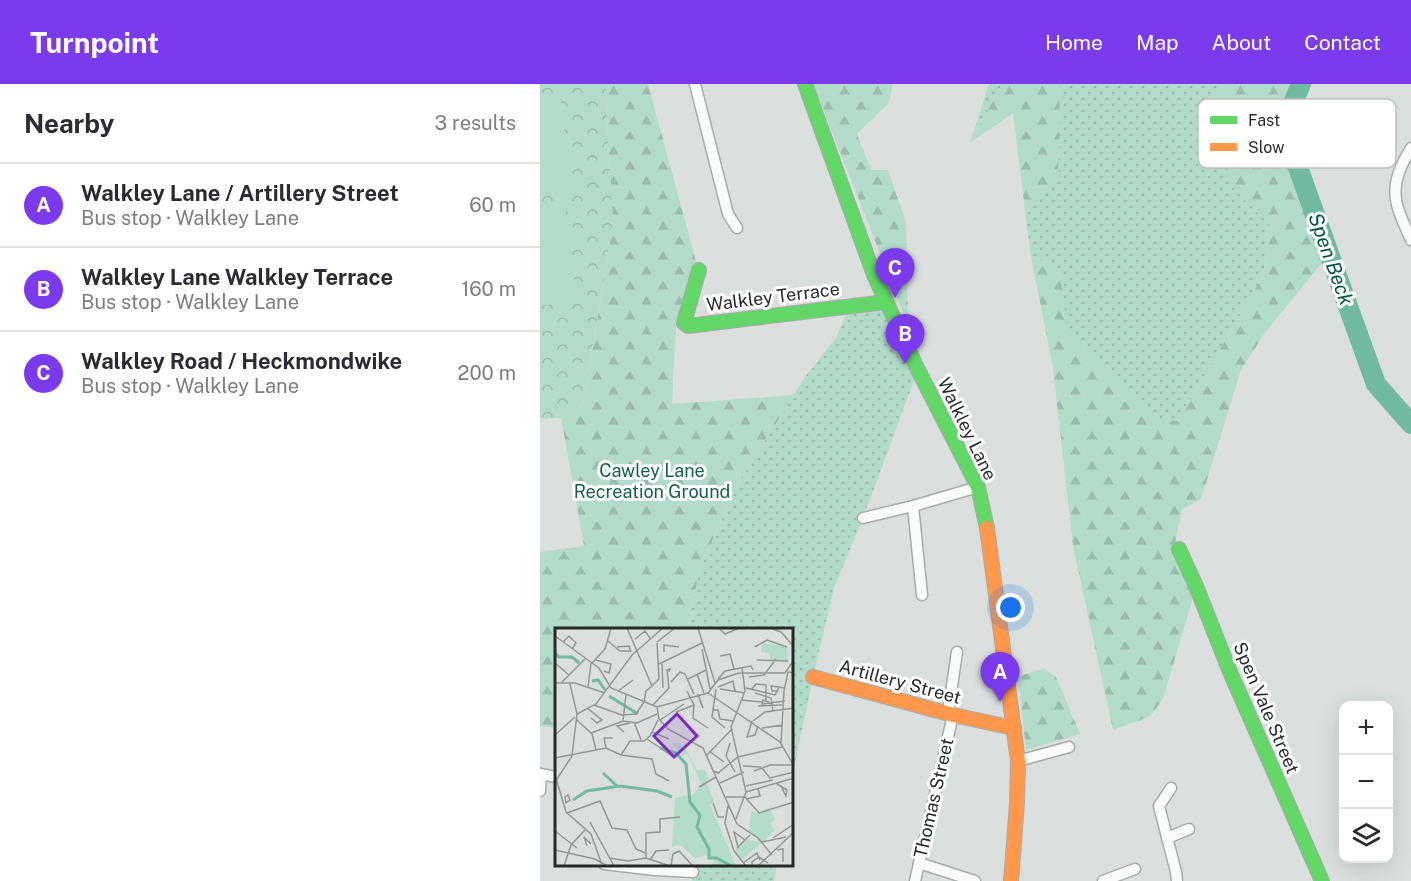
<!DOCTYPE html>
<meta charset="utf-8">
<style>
:root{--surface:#fff;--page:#f2f2f3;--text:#2b2b33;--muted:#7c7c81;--line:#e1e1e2;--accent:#7c3aed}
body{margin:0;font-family:"Public Sans",sans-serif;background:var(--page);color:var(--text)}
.controls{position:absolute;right:18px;bottom:18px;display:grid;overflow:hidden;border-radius:12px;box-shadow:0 6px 24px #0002}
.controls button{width:54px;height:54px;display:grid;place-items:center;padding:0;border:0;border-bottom:2px solid var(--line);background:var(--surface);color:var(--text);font:30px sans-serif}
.you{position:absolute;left:471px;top:524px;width:21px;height:21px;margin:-15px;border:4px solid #fff;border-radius:50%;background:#1a73e8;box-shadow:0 0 0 9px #1a73e833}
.badge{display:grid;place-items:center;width:39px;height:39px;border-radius:50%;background:var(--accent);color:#fff;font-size:20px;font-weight:700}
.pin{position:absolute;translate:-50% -50px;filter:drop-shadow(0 2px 3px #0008)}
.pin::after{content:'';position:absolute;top:32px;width:21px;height:18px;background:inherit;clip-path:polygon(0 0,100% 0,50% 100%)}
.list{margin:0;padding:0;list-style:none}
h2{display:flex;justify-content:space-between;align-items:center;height:78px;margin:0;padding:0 24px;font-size:26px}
h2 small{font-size:20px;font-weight:400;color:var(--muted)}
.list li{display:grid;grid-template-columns:39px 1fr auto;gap:18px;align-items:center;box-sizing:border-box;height:84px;padding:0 24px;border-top:2px solid var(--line)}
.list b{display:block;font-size:22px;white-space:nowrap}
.list p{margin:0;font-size:20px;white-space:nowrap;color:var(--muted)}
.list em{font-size:20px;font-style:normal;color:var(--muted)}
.icon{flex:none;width:33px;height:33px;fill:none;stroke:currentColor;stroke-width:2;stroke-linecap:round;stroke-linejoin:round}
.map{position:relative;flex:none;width:871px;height:797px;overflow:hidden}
header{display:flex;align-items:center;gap:36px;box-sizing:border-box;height:84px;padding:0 30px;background:var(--accent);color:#fff}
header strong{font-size:28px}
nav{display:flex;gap:33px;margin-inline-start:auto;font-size:21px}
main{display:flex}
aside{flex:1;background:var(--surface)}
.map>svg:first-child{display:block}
.grass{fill:url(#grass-dots)}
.forest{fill:url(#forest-firs)}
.park{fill:url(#park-crowns)}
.pitch{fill:#b3dbca}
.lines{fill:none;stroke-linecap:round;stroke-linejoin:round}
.river{stroke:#71ba9f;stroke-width:20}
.street-casing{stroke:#a7abaa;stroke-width:13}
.fast-casing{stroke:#a7abaa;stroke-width:16}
.slow-casing{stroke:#a7abaa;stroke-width:16}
.street{stroke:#f9fafa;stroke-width:10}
.fast{stroke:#63d668;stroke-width:14}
.slow{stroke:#ff974d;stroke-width:14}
.labels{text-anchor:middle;stroke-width:6;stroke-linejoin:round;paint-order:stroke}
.street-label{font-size:18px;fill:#262a28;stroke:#fff}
.park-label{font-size:18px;fill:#146248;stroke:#fff}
.water-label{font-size:20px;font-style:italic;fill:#00573e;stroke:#fff}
.inset-river{fill:none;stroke:#71ba9f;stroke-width:3}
.inset-road{fill:none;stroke:#929795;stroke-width:1.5}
.view{fill:#7b2cbf;fill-opacity:0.15;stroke:#7b2cbf;stroke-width:3}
.inset-edge{fill:none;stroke:#262a28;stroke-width:3}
.key{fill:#fff;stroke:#bebfbe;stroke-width:1.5}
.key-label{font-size:16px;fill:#262a28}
</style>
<header>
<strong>Turnpoint</strong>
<nav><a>Home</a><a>Map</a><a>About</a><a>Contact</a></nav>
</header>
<main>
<aside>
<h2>Nearby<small>3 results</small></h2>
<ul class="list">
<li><span class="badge">A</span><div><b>Walkley Lane / Artillery Street</b><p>Bus stop · Walkley Lane</p></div><em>60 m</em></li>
<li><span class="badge">B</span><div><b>Walkley Lane Walkley Terrace</b><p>Bus stop · Walkley Lane</p></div><em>160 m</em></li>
<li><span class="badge">C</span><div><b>Walkley Road / Heckmondwike</b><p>Bus stop · Walkley Lane</p></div><em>200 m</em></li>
</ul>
</aside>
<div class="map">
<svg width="871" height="797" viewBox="0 0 871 797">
<defs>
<pattern id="grass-dots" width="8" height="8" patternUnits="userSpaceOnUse" patternTransform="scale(1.5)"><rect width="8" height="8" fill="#b3dbca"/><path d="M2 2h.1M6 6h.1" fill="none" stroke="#9abcae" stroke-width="1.8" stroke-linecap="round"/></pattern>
<pattern id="forest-firs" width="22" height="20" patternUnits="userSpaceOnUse" patternTransform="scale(1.5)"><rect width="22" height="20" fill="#b3dbca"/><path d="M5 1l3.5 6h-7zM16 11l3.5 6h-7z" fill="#9abcae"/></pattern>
<pattern id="park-crowns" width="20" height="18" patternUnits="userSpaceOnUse" patternTransform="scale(1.5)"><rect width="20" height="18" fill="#b3dbca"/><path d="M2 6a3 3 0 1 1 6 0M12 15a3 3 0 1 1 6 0" fill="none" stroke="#9abcae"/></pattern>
</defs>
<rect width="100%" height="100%" fill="#dadfdd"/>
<!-- grass -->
<g class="grass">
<path d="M 449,0 L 462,0 L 430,59 Z"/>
<path d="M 520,0 L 686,0 L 676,7 L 695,106 L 729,140 L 724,190 L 638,337 L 616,336 L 527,247 L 520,191 L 504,178 L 491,172 L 485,127 L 518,97 Z"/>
<path d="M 346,218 L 378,286 L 323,434 L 294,504 L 273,593 L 252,695 L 252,545 L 147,545 L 160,485 L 197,400 L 265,293 L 297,252 L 310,221 Z"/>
<path d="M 154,781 L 237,781 L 234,797 L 152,797 Z"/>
</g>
<!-- forest -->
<g class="forest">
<path d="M 65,0 L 108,0 L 157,181 L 136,239 L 132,320 L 254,311 L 197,400 L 160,485 L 147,545 L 16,545 L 16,644 L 0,642 L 0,468 L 44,462 L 21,334 L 43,321 L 73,139 Z"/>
<path d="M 273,0 L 353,0 L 349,19 L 317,50 L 331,86 L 348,86 L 366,138 L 368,240 Z"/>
<path d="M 462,0 L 520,0 L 518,98 L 485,127 L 473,29 L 430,59 Z"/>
<path d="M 686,0 L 752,0 L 739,35 L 744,55 L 785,175 L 724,250 L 701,286 L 661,415 L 642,425 L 633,470 L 654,510 L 623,615 C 618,620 616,627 611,631 C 604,636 583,642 573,646 L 533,462 L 513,284 L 491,172 L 504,178 L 520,191 L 528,247 L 616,335 L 638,337 L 724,190 L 729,140 L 695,106 L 667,50 L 676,7 Z"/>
<path d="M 504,585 L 516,593 L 540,650 L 486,666 L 478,592 Z"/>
</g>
<!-- park -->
<path class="park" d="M 0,0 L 65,0 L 73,139 L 43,321 L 21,334 L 0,335 Z"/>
<!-- pitch -->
<g class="pitch">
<path d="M 20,12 L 32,103 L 0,107 L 0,14 Z"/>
<path d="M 25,119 L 36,217 L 0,222 L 0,122 Z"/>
</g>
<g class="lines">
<!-- river -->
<path class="river" d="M 761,0 L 744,41 L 751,64 L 836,300 L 871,340"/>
<!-- street casing -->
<g class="street-casing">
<g id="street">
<path d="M 155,0 L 188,130 L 197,144"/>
<path d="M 871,64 C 862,79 853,96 856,115 C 857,127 866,144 871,156"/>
<path d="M 373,422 L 382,511"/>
<path d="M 323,434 L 373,422 L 438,403"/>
<path d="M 408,629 L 417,568"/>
<path d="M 478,677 L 529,663"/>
<path d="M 0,690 L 16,693"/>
<path d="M 631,704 L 619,722 L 636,788 L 637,797"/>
<path d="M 0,707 L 1,690"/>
<path d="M 627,754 L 649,745"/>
<path d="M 379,779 L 435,797"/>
<path d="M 64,780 L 115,786 L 153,788"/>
<path d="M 375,797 L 413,631"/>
<path d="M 563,797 L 595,785"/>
</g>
</g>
<!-- fast casing -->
<g class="fast-casing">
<g id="fast">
<path d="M 265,0 L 334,191 L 378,286 L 438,403 L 447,444"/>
<path d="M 159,186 L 144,239 L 148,242 L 346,218"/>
<path d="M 639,465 L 656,502 L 690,588 L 782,797"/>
</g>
</g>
<!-- slow casing -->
<g class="slow-casing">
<g id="slow">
<path d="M 447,444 L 478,677 L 477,719 L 471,797"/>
<path d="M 273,593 L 413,631 L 474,644"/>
</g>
</g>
<!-- street -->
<use href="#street" class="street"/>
<!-- fast -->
<use href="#fast" class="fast"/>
<!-- slow -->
<use href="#slow" class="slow"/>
</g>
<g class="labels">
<!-- street labels -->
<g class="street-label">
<text transform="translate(233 213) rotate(-7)" y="6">Walkley Terrace</text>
<text transform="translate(427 345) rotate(64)" y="6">Walkley Lane</text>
<text transform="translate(360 598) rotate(15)" y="6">Artillery Street</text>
<text transform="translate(726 624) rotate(67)" y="6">Spen Vale Street</text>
<text transform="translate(394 714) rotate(-77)" y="6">Thomas Street</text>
</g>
<!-- park labels -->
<g class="park-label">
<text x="112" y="393">Cawley Lane<tspan x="112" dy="21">Recreation Ground</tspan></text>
</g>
<!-- water labels -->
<g class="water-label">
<text transform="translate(791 175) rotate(70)" y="7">Spen Beck</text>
</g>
</g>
<!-- overview -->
<g transform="translate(15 544)">
<rect width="238" height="238" fill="#dadfdd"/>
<path d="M 117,115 L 125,115 L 130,122 L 129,117 L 142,142 L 150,142 L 153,149 L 146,152 L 158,182 L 134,129 L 132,125 L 127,129 Z" fill="#b3dbca"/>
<path d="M 207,15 L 232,19 L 233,33 L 216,31 L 214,25 L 206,24 ZM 190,212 L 207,214 L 186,233 L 179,223 Z" fill="#b3dbca"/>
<path d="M 153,149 L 152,155 L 159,174 L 155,176 L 181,238 L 157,238 L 160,231 L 150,227 L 140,230 L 125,217 L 117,219 L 120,170 L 133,167 L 135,170 L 147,157 L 146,152 ZM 215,180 L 220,192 L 215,195 L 220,202 L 208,214 L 194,203 L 195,191 L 197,183 L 202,186 Z" fill="#b3dbca"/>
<path class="inset-river" d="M 0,25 L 4,29 L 17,29 L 24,35M 37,53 L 43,52 L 50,62M 54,68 L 83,86M 105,120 L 121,125 L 131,136 L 135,174 L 145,187 L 142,199 L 154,221 L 154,230 L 162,230 L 176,238M 48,145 L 62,158M 18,172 L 32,163 L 65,158 L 102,163 L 117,169"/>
<path class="inset-road" d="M 72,0 L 97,58 L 91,63 L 89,74M 143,0 L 160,55M 164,0 L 170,6 L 182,1M 215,0 L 226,4 L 239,19M 0,8 L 44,40 L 56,60 L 102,79 L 153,65M 80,11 L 90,3 L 95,10M 53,13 L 65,23 L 75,23M 8,14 L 14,8 L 21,15 L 17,21M 102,14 L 120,0M 62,19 L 74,18 L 76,24M 200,19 L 212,12 L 232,19M 147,21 L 155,61M 109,24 L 109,17 L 124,19M 165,28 L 175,26 L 179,41M 41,32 L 56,36 L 54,45 L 49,43M 202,32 L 233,33M 0,35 L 14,47M 37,35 L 50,21 L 56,0M 104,36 L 147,15M 107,36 L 108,60M 142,46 L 149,65M 194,49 L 209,47 L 221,31M 133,51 L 151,42M 163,51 L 170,43 L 196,38 L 198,42M 7,54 L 30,31M 116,54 L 125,44 L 130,46 L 139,66M 0,55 L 20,55 L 50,65M 15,56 L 22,86M 97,58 L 104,51 L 102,15M 33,59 L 36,35M 163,59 L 178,53 L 180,63M 191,60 L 220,67 L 224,59M 161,61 L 157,89 L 170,100M 165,61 L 190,65M 197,61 L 201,56 L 211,57 L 211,72M 63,63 L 78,52M 132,63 L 139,77 L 138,90 L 153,100M 223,63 L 217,63 L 216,58 L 230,60M 153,65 L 225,114 L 239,138M 153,65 L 163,52 L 184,45 L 230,45 L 239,32M 200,65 L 216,70 L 218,83M 143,66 L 148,80 L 145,73M 186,72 L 207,74M 214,74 L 208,72 L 207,76 L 230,73M 39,77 L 67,87 L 81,86 L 89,74M 98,77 L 114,60 L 112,42 L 115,41 L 114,44M 203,78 L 227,77M 102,79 L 104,91 L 113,101 L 148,120 L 182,196 L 203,210 L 217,227M 32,80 L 47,92 L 42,95 L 36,90M 157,82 L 163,82 L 165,91 L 178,93M 121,84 L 139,77M 22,92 L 37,106 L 41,122M 105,92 L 129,76M 68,93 L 71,66M 197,93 L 192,109 L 200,107 L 203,98M 198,93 L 210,84 L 239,80M 79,94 L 86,112M 207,100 L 228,97M 69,104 L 62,98 L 75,95M 97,104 L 114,111M 36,105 L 68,93 L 82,95 L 102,86M 0,107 L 20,89M 92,111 L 117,128M 175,115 L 171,128 L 180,144M 226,115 L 229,63 L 233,44 L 239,45M 51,120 L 49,110 L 58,110M 154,123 L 169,134M 66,127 L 97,131 L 101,146 L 114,153M 152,127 L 177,101M 0,130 L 51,120 L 66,127 L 75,113 L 89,113 L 95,108 L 103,92M 188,138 L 206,139M 207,140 L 215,150 L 239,144M 159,143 L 163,145 L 183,129 L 227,119M 199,143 L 215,137 L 238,137M 0,147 L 11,184 L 36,206 L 46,234M 0,154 L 17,128 L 22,86 L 41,76 L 77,27 L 108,0M 165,155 L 189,144M 222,156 L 232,162 L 231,168 L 227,160M 191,158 L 218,152M 144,159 L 161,149M 191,164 L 239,150M 13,167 L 15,172 L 11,175 L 10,169 ZM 171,169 L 190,169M 190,169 L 204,185 L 239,174M 191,171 L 205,168 L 203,161M 158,175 L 163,189 L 169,189M 173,178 L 170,195 L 179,223 L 191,238M 12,185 L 45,173 L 57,200 L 72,202 L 81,221 L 90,225M 181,191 L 191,164 L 176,99 L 190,63 L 187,40M 35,194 L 59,238M 0,203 L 22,220M 218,210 L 239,196M 207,214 L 231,209M 32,218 L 29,209 L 36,216M 183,219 L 179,204 L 190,212M 182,220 L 195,207M 0,222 L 40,231 L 52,238M 222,222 L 228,221 L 228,234M 54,230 L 73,233 L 91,230 L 115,238M 91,230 L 91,205 L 105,204 L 105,191 L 125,189M 95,232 L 101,223 L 114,222M 188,235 L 202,225 L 205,232M 9,238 L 16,217 L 30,202M 116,238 L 118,226 L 124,223 L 137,237M 197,238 L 197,234 L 204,229 L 213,235M 203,238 L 239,204"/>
<path class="view" d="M 122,86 L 142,108 L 119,129 L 99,108 Z"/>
<rect width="238" height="238" class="inset-edge"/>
</g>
<!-- legend -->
<rect x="658" y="15" width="198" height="69" rx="9" class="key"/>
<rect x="670" y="32" width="27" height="8" fill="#63d668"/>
<rect x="670" y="59" width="27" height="8" fill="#ff974d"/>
<g class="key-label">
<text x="708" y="42">Fast</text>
<text x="708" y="69">Slow</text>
</g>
</svg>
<div class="controls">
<button>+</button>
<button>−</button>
<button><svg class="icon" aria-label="layers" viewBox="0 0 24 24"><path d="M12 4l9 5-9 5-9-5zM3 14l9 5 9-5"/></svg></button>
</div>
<div class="you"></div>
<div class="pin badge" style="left:460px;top:618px">A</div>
<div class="pin badge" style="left:365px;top:280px">B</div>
<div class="pin badge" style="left:355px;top:214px">C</div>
</div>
</main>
